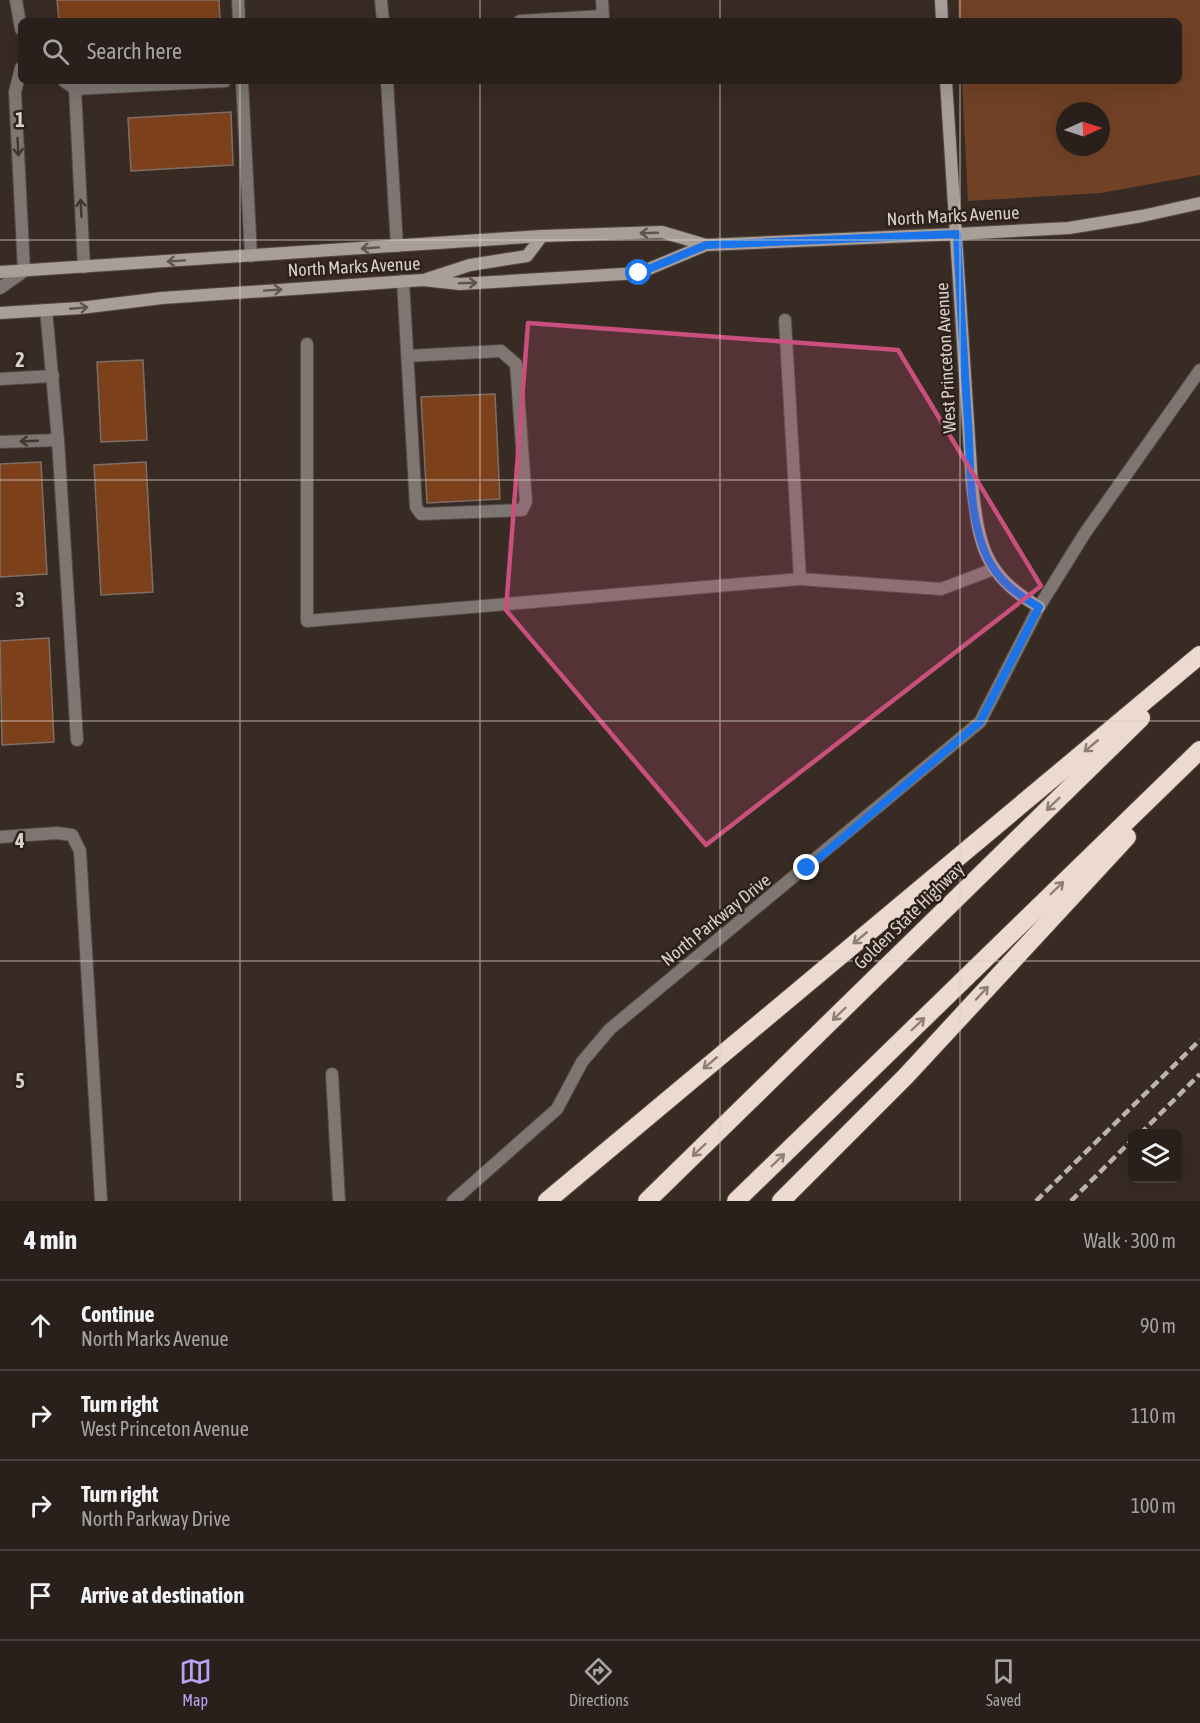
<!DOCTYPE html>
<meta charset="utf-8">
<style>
:root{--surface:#2a201b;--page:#362d28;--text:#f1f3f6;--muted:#a5a3a3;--line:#463e3a;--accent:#bca0f2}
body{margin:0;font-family:"Asap Condensed",sans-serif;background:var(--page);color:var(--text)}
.controls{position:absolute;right:18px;bottom:18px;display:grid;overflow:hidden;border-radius:9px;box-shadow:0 6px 24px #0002}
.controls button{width:54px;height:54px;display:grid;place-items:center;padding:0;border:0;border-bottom:2px solid var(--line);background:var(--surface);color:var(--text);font:30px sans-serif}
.compass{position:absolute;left:1056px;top:102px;width:54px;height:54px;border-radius:50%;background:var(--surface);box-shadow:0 6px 24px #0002;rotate:87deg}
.stop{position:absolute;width:18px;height:18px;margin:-14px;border:4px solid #1a73e8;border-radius:50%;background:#fff}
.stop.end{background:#1a73e8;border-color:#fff;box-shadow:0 2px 6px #0008}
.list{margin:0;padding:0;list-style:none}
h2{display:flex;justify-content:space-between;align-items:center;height:78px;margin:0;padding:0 24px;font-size:26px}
h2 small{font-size:20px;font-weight:400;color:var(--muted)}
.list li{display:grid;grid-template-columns:39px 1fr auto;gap:18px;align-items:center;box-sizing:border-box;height:90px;padding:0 24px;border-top:2px solid var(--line)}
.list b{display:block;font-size:22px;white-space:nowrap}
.list p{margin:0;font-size:20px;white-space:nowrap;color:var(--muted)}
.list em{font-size:20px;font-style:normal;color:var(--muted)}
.icon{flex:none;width:33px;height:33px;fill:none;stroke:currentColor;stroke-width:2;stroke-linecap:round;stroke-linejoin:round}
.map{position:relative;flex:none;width:1200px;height:1201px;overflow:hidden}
.search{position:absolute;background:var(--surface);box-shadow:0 6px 24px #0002;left:18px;right:18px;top:18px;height:66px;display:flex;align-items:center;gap:15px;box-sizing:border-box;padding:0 21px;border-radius:9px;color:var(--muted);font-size:22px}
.sheet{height:438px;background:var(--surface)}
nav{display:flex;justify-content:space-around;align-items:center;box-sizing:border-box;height:84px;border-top:2px solid var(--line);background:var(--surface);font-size:16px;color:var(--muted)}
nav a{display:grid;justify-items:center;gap:3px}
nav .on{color:var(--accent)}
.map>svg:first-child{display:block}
.green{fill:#724226;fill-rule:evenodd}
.building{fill:#7c401b;stroke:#7e6f66;stroke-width:1.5}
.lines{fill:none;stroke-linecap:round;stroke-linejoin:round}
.lane-casing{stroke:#554942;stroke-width:14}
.street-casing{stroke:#554942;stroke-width:14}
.secondary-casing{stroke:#554942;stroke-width:14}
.highway-casing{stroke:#554942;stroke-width:20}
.lane{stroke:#7d7672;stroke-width:12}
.street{stroke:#7d7672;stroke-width:12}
.secondary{stroke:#aa9e99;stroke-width:12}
.highway{stroke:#ecdad1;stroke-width:18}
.rail{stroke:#bcb2ae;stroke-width:4.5;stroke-dasharray:9 4.5;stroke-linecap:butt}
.oneway{stroke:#423630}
.oneway2{stroke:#60534d}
.oneway3{stroke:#8d7e76}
.route{stroke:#1a73e8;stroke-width:8}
.marked{fill:#c94f7d;fill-opacity:0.2;stroke:#c94f7d;stroke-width:4.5;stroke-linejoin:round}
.grid{fill:none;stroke:#d9d0cc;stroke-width:1.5;stroke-opacity:0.55}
.labels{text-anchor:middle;stroke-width:5;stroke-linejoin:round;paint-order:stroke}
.street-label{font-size:18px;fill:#d9d0cc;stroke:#2e211a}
.grid-label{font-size:20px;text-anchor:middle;font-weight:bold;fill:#d9d0cc;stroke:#2e211a;stroke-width:5;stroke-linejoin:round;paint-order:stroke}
</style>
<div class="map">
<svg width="1200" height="1201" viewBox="0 0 1200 1201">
<rect width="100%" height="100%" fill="#382b24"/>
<!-- green -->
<path class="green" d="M 958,0 L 1200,0 L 1200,175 L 1101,193 L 968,201 L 962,81 L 1179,81 L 1179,21 L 959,21 ZM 1065,111 L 1101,111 L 1101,147 L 1065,147 Z"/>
<!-- building -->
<g class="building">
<path d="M 57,0 L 219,0 L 220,21 L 59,21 Z"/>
<path d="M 231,112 L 233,165 L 131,171 L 128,118 Z"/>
<path d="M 143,360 L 147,440 L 101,442 L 97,362 Z"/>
<path d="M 495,394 L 500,499 L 427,503 L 421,397 Z"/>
<path d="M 41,462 L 47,574 L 0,577 L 0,464 Z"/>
<path d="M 146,462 L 153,592 L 101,595 L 94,465 Z"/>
<path d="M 49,638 L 54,742 L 2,745 L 0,641 Z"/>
</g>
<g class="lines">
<!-- lane casing -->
<g class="lane-casing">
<g id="lane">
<path d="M 16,0 L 21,29"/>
<path d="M 238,0 L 239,21"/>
<path d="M 64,81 L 75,89 L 84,267"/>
<path d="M 242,81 L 251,256"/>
<path d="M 75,89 L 225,81"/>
<path d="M 403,281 L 416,507 L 421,514 L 522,510 L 526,502 L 516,364 L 501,351 L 407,356"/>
<path d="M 0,288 L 24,271 L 15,92 L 21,68"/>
<path d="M 46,310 L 58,440 L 77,740"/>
<path d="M 307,344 L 307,621 L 800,579 L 785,320"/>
<path d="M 0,379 L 53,376"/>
<path d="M 0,442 L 58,440"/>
<path d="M 800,579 L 941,589 L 994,569"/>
<path d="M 0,837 L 57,833 L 72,835 L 80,851 L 101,1201"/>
<path d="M 332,1074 L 339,1201"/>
<path d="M 453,1201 L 557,1109 L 582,1062 L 610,1029 L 980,722 L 1039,607 L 1085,533 L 1200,370"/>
</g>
</g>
<!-- street casing -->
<g class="street-casing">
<g id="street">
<path d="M 381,0 L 383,21"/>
<path d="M 520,21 L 603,16 L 602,0"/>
<path d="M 387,81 L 397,246"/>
</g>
</g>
<!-- secondary casing -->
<g class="secondary-casing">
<g id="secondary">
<path d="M 941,0 L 942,21"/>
<path d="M 946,81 L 972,484 C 979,545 983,574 1039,607"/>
<path d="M 0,272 L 542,236 L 662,232 L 706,245 L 957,234 L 1069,228 L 1142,216 L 1200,203"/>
<path d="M 427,279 L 470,265 L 527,256 L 542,236"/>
<path d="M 0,313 L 80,308 L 162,298 L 423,280 L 460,284 L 639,273 L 706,245"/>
</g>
</g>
<!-- highway casing -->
<g class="highway-casing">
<g id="highway">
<path d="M 547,1201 L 1200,655"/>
<path d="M 647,1201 L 1141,718"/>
<path d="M 736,1201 L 1200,750"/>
<path d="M 781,1201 L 906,1076 L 1127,837"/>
</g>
</g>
<!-- lane -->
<use href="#lane" class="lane"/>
<!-- street -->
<use href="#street" class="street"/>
<!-- secondary -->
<use href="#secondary" class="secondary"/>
<!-- highway -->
<use href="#highway" class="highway"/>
<!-- rail -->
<g class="rail">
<path d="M 1140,1134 L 1200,1074"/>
<path d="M 1036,1201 L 1200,1040"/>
<path d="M 1071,1201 L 1132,1140"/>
</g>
</g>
<!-- one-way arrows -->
<defs><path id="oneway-shaft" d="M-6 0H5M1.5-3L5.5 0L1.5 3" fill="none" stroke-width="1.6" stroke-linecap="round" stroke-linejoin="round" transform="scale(1.5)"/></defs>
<g class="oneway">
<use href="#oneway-shaft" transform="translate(18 147) rotate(87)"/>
<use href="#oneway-shaft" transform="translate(81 208) rotate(-93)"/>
<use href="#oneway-shaft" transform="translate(29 441) rotate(178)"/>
</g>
<g class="oneway2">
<use href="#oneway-shaft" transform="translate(649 233) rotate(178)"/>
<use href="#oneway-shaft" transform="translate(370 248) rotate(176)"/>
<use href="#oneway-shaft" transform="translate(176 261) rotate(176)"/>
<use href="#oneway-shaft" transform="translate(468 283) rotate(-2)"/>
<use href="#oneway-shaft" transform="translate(273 290) rotate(-4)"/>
<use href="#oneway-shaft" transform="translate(79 308) rotate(-5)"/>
</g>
<g class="oneway3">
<use href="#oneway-shaft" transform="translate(1091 746) rotate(140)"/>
<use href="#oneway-shaft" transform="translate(1053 804) rotate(136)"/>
<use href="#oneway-shaft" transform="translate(1057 888) rotate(-44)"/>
<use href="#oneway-shaft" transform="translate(860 938) rotate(140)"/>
<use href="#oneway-shaft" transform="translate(982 993) rotate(-47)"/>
<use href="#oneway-shaft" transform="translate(839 1014) rotate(136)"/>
<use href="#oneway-shaft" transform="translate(918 1024) rotate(-44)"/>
<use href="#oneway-shaft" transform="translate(710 1063) rotate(140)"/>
<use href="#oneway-shaft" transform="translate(699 1150) rotate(136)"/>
<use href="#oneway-shaft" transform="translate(778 1160) rotate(-44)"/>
</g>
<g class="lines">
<!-- route -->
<path class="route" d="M 639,273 L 706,245 L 957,234 C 960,297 964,360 968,422 C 971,466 968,516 987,557 C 999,582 1017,594 1039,607 L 980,722 L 807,868"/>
</g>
<!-- marked area -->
<path class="marked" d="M 528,323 L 898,350 L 1041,586 L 706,845 L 506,610 Z"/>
<!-- grid -->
<path class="grid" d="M 240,0 L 240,21M 480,0 L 480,21M 720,0 L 720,21M 960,0 L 960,21M 240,81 L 240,1201M 480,81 L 480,1201M 720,81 L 720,1201M 960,81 L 960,1201M 0,240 L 1200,240M 0,480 L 1200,480M 0,721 L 1200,721M 0,961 L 1200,961"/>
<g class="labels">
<!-- street labels -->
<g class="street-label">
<text transform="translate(953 216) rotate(-3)" y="6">North Marks Avenue</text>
<text transform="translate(354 267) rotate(-3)" y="6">North Marks Avenue</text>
<text transform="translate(946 358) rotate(-93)" y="6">West Princeton Avenue</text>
<text transform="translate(909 916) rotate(-44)" y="6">Golden State Highway</text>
<text transform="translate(716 920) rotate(-39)" y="6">North Parkway Drive</text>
</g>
</g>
<g class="grid-label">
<text x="20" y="127">1</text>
<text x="20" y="367">2</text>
<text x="20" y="607">3</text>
<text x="20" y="848">4</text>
<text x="20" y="1088">5</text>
</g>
</svg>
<div class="controls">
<button><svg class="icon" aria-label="layers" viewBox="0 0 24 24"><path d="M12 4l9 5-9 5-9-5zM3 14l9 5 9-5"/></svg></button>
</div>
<svg class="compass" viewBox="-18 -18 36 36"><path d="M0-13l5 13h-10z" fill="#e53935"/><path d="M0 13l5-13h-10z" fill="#a5a3a3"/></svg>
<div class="stop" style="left:639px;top:273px"></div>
<div class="stop end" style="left:807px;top:868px"></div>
<div class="search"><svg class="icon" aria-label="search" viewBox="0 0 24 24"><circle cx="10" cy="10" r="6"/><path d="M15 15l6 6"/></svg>Search here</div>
</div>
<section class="sheet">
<h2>4 min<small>Walk · 300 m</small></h2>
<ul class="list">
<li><svg class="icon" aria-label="ahead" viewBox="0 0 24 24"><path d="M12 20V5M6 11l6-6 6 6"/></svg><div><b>Continue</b><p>North Marks Avenue</p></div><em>90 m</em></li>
<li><svg class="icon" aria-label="right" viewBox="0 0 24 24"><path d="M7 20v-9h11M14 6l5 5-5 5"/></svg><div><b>Turn right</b><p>West Princeton Avenue</p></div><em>110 m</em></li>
<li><svg class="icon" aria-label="right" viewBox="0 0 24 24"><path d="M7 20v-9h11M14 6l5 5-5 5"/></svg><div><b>Turn right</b><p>North Parkway Drive</p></div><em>100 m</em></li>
<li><svg class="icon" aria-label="arrive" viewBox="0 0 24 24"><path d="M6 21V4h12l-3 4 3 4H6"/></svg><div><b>Arrive at destination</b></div></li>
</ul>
</section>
<nav>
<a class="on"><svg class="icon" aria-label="map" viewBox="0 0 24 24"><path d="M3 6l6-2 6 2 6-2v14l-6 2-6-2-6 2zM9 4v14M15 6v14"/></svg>Map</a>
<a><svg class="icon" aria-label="directions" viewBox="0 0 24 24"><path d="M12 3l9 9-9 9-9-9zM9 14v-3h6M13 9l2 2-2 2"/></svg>Directions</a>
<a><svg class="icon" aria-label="saved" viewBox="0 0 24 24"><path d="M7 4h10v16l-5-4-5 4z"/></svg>Saved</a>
</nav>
